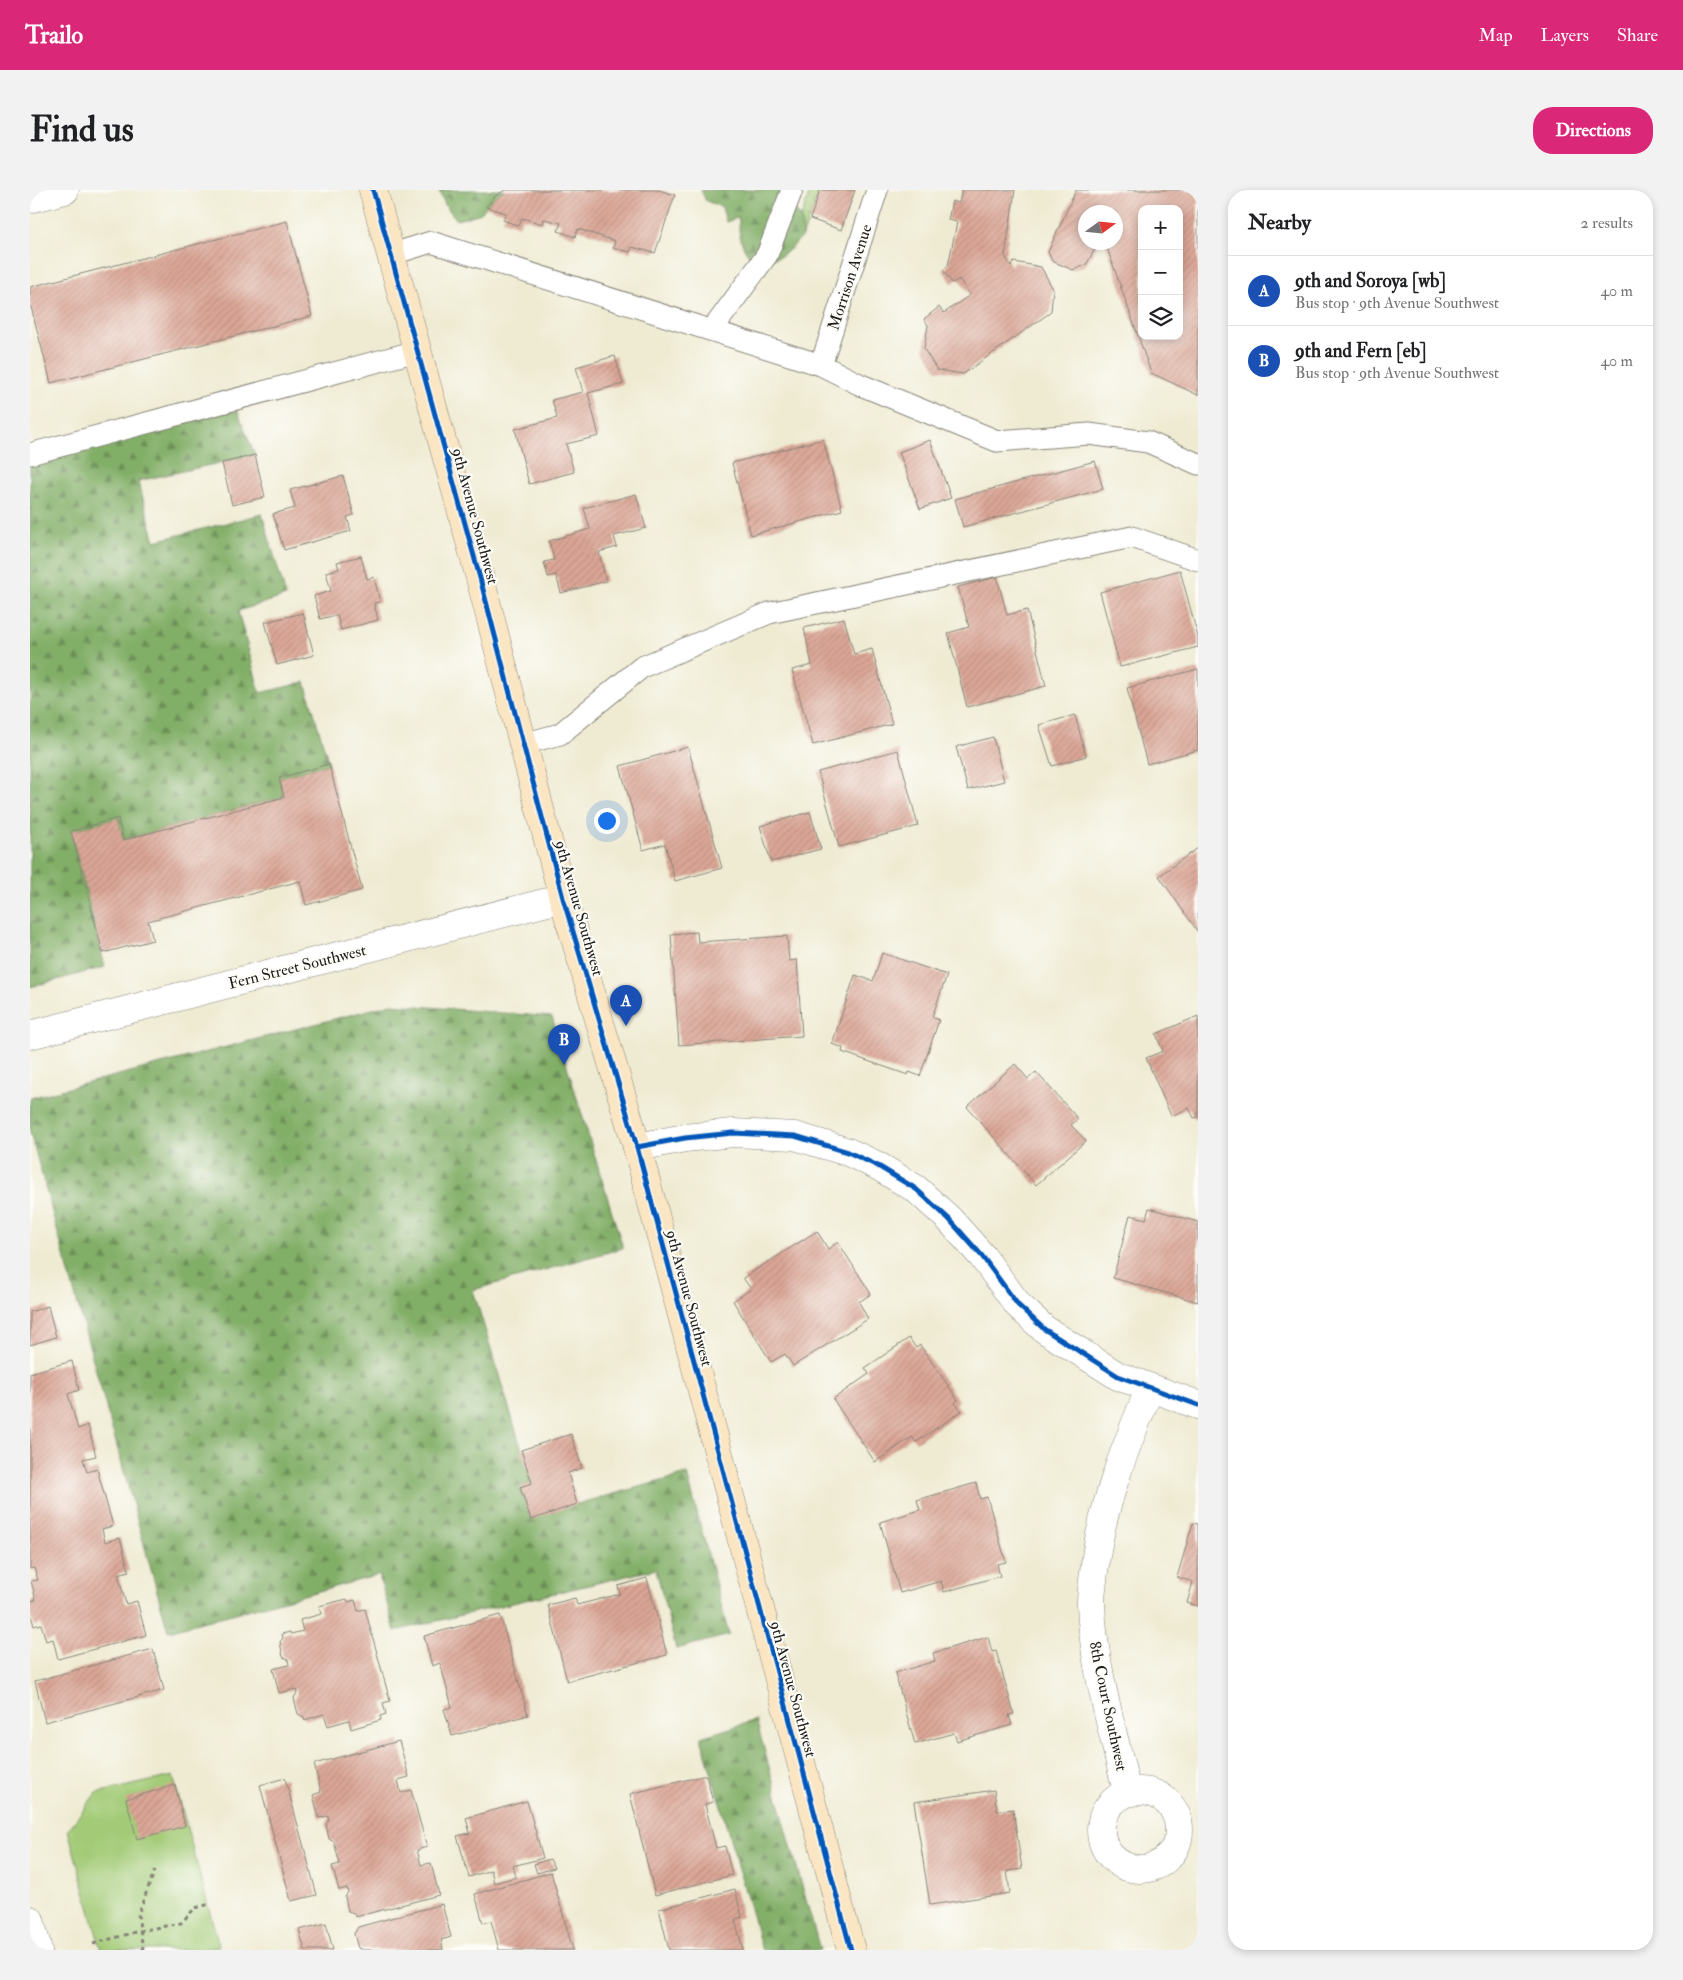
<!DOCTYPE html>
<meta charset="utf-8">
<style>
:root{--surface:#fff;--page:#f2f2f2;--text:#202124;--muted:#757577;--line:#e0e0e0;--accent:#db2777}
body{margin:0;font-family:"IM FELL Double Pica",serif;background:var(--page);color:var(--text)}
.controls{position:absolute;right:15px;top:15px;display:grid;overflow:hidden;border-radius:10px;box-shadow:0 2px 8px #0003}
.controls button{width:45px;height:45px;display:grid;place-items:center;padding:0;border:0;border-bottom:1px solid var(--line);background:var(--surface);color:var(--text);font:25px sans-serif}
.compass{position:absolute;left:1048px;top:15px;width:45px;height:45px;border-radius:50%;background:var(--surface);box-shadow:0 2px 8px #0003;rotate:75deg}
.you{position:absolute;left:576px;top:630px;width:18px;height:18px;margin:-12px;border:4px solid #fff;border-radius:50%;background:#1a73e8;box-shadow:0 0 0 8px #1a73e833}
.badge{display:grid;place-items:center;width:32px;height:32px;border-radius:50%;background:var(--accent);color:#fff;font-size:16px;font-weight:700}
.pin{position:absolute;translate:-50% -41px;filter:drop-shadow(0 1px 2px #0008)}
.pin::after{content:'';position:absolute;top:26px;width:18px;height:15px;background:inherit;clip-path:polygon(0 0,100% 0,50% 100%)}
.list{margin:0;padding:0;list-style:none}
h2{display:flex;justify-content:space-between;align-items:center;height:65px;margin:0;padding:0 20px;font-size:21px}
h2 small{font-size:16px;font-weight:400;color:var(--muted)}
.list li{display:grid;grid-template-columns:32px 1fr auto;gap:15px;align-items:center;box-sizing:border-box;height:70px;padding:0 20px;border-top:1px solid var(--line)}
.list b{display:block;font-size:19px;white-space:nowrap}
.list p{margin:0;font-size:16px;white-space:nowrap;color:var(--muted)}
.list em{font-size:16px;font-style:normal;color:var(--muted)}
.icon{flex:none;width:28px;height:28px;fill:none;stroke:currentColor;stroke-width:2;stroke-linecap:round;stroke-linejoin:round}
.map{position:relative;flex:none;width:1168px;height:1760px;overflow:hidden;border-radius:20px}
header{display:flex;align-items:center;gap:30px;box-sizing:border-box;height:70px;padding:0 25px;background:var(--accent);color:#fff}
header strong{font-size:24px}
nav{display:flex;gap:28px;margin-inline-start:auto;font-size:18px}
.intro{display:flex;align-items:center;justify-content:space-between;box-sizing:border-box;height:120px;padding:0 30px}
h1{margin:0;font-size:35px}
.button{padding:12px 22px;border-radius:20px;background:var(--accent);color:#fff;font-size:18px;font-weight:700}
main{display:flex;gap:30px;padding:0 30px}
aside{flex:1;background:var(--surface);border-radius:20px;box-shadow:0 2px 8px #0003}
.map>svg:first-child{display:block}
.forest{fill:url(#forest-firs);stroke:#4f6642}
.park{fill:#a3cb77;stroke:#60744a}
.garden{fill:url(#garden-dots);stroke:#60744a}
.building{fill:url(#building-hatch);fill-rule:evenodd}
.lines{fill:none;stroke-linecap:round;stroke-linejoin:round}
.lane-casing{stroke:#868478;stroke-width:23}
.street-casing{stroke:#868478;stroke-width:29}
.secondary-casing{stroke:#868478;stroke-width:29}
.path{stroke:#868478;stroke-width:3;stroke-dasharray:4 4;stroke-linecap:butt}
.lane{stroke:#fff;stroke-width:21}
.street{stroke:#fff;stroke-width:28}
.secondary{stroke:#fbe6c4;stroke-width:28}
.cycleway-casing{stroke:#fdfcf7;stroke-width:8}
.cycleway{stroke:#0057b8;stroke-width:5}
.labels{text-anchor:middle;stroke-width:4.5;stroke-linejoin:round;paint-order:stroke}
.street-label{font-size:16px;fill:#1c1c1c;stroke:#fdfcf7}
</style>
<header>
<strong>Trailo</strong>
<nav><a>Map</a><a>Layers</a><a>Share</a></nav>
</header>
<div class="intro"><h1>Find us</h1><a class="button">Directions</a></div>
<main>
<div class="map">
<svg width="1168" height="1760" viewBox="0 0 1168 1760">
<defs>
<pattern id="forest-firs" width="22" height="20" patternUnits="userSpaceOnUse" patternTransform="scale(1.25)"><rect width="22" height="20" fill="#82af68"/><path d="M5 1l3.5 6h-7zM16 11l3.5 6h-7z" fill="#6a8e55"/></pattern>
<pattern id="garden-dots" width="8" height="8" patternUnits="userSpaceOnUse" patternTransform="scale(1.25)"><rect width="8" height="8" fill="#a3cb77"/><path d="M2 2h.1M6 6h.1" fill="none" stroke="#8cae66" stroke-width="1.8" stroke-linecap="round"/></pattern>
<pattern id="building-hatch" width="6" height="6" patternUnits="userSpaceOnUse" patternTransform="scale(1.25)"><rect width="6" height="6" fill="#dba696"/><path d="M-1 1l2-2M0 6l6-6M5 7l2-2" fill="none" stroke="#bb8e81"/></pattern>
</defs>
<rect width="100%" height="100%" fill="#fdfcf7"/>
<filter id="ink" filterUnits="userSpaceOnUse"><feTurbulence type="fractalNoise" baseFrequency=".02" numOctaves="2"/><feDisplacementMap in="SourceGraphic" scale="10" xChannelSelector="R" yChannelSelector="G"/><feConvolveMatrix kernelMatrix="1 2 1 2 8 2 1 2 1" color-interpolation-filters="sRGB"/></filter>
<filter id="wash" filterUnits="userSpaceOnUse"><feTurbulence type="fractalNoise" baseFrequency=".0096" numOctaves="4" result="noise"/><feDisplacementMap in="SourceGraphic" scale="20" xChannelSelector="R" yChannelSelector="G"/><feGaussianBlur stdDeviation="1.12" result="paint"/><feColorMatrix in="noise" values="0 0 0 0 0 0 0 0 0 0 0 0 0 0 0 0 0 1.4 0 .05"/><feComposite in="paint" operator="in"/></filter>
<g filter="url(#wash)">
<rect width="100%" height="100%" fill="#efebd3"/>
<!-- forest -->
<g class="forest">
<path d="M 409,0 L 475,0 L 464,7 L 451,23 L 427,30 L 415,15 Z"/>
<path d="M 671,0 L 760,0 L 763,17 L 771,28 L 773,45 C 756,65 751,69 725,72 C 711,58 708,46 709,27 L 696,32 L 692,17 L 676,11 Z"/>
<path d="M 207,220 L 225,265 L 108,291 L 125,351 L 232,324 L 256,406 L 208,421 L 230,503 L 275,492 L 299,574 L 249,588 L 254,607 L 93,650 L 88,628 L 41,641 L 75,777 L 0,797 L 0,268 Z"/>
<path d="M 362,814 L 522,827 L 593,1058 L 443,1100 L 502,1293 L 490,1297 L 501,1329 L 547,1314 L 657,1284 L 699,1445 L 646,1459 L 626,1379 L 365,1441 L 349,1385 L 138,1441 L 0,942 L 0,908 Z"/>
<path d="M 726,1530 L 790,1760 L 732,1760 L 671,1547 Z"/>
</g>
<!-- park -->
<path class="park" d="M 143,1586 L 189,1756 L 172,1760 L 71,1760 L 38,1640 L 66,1603 Z"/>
<!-- garden -->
<path class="garden" d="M 780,0 L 790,0 L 773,45 L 771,28 Z"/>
<g id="blocks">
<!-- building -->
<g class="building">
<path d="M 475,0 L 629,0 L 645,5 L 625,63 L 602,57 L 600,62 L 583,58 L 585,51 L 548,39 L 545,47 L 528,41 L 531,33 L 514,29 L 513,34 L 492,28 L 489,36 L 473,30 L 476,23 L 456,17 L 464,7 Z"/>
<path d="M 790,0 L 825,0 L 811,40 L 780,29 Z"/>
<path d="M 932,0 L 985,0 L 975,66 L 981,76 L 984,72 L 1011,77 L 1023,99 L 1021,122 L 933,184 L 907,180 L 894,159 L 898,135 L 894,129 L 909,117 L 914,123 L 940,105 L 929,89 L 922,93 L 913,80 L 918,76 L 927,32 L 918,30 L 922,11 L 929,13 Z"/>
<path d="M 1046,0 L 1168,0 L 1168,205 L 1121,183 L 1075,52 L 1086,52 L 1086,22 L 1056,22 L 1056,52 L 1069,52 L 1056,75 L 1043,80 L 1022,71 L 1018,62 ZM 1112,19 L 1149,19 L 1149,146 L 1112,146 Z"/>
<path d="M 257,31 L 282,126 L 21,193 L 0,113 L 0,97 Z"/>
<path d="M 585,166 L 593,194 L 558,203 L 569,246 L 536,254 L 544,282 L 499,294 L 485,239 L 527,228 L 522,210 L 553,202 L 546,177 Z"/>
<path d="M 793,249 L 812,320 L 721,345 L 702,273 Z"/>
<path d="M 900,250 L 921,308 L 890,319 L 869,262 Z"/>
<path d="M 225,265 L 235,307 L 202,315 L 192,273 Z"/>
<path d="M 1065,271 L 1073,299 L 933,337 L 925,309 Z"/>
<path d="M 313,286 L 324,325 L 317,327 L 321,341 L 254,360 L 243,324 L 265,318 L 260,300 Z"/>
<path d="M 606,304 L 616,338 L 584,346 L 587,357 L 569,362 L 576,391 L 531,403 L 526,385 L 518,387 L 514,372 L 524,370 L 519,351 L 560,339 L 554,318 Z"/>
<path d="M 331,366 L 337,389 L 344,387 L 350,412 L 344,413 L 348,430 L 311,440 L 307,425 L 290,429 L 284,406 L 301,401 L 296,382 L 309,379 L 307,372 Z"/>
<path d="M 1150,380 L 1168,447 L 1168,457 L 1090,477 L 1070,402 Z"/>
<path d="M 967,387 L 977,425 L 997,420 L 1016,496 L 937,517 L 918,443 L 939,437 L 928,397 Z"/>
<path d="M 273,423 L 284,465 L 247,475 L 235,432 Z"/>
<path d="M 814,428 L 824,464 L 842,459 L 862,534 L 783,555 L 762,480 L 782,475 L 774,438 Z"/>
<path d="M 1168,479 L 1168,560 L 1117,574 L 1097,498 Z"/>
<path d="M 1045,525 L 1056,566 L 1022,576 L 1009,535 Z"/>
<path d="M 963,547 L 974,591 L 938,600 L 926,557 Z"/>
<path d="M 658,557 L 692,678 L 645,691 L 635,654 L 613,660 L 590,576 Z"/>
<path d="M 868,560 L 888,636 L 809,657 L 788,582 Z"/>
<path d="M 299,574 L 332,700 L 276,715 L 270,691 L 118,731 L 123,750 L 73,763 L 41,641 L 88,628 L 93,650 L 254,607 L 249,588 Z"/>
<path d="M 780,622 L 791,659 L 741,672 L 730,636 Z"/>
<path d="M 1168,658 L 1168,742 L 1129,686 Z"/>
<path d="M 667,742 L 668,752 L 757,746 L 759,771 L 767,770 L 772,846 L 649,855 L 641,744 Z"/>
<path d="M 852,763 L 917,785 L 902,827 L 909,830 L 890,886 L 879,882 L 878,885 L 812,862 L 813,858 L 802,854 L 825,785 L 843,791 Z"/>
<path d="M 1168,826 L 1168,927 L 1164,928 L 1159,918 L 1141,926 L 1116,868 L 1133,861 L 1126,844 Z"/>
<path d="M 985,874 L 998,889 L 1006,882 L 1048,929 L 1041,935 L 1056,951 L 1006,995 L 937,917 Z"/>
<path d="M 1119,1018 L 1168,1032 L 1168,1112 L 1083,1088 L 1100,1025 L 1116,1029 Z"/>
<path d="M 787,1041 L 798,1059 L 808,1052 L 841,1104 L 829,1112 L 838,1129 L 763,1176 L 755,1164 L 741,1172 L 703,1111 L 721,1099 L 713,1088 Z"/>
<path d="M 18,1116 L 26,1147 L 0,1155 L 0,1122 Z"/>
<path d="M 879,1148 L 886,1158 L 890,1155 L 928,1210 L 925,1213 L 932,1221 L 886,1252 L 882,1247 L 845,1272 L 803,1209 L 839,1184 L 835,1178 Z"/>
<path d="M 42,1171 L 49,1200 L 38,1204 L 48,1239 L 58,1235 L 66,1266 L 53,1269 L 57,1282 L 67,1279 L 83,1336 L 72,1339 L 75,1352 L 90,1348 L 99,1381 L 88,1384 L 96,1414 L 107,1411 L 116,1445 L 28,1469 L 23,1449 L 16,1451 L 11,1434 L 4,1436 L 0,1421 L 0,1411 L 6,1410 L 1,1391 L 8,1390 L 4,1378 L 0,1379 L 0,1183 Z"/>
<path d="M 541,1244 L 552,1278 L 538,1283 L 547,1314 L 501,1330 L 490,1297 L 502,1293 L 491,1260 Z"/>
<path d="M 946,1293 L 950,1309 L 957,1307 L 976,1372 L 967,1374 L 970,1386 L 914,1402 L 911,1391 L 870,1403 L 850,1332 L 890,1320 L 887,1310 Z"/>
<path d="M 1163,1333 L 1168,1334 L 1168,1416 L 1157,1413 L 1163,1392 L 1147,1387 Z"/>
<path d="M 617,1388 L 637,1465 L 537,1491 L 518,1415 L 545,1408 L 547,1415 L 590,1404 L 588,1396 Z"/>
<path d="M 317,1409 L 318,1412 L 325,1410 L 328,1421 L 335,1419 L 360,1511 L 353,1513 L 356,1524 L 350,1526 L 351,1530 L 321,1539 L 319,1530 L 298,1536 L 294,1524 L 275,1530 L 274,1527 L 268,1524 L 264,1508 L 267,1503 L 266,1499 L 249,1503 L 243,1479 L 259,1475 L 258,1469 L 253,1467 L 250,1452 L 253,1448 L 252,1444 L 260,1442 L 261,1444 L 273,1441 L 270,1430 L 291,1424 L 289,1416 Z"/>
<path d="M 470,1425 L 498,1525 L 422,1546 L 414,1519 L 422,1517 L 410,1473 L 402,1476 L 394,1446 Z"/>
<path d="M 958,1447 L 962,1462 L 966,1461 L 984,1524 L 979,1525 L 982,1535 L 927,1551 L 924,1543 L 885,1554 L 865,1483 L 905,1471 L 903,1463 Z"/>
<path d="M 123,1459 L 134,1500 L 15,1532 L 5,1491 Z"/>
<path d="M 369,1551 L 379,1587 L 368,1590 L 371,1603 L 381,1600 L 397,1657 L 387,1660 L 391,1675 L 401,1673 L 409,1705 L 325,1727 L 324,1723 L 318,1721 L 315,1707 L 318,1702 L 317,1698 L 309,1700 L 302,1676 L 310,1674 L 304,1652 L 299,1649 L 296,1634 L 299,1629 L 298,1626 L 289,1628 L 283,1605 L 291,1602 L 284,1574 Z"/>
<path d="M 676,1585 L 683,1612 L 675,1614 L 686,1658 L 695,1656 L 702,1685 L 625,1705 L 600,1604 Z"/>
<path d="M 255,1588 L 287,1705 L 261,1711 L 230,1595 Z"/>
<path d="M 145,1595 L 155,1636 L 107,1649 L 96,1609 Z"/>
<path d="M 964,1600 L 967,1621 L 983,1619 L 992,1679 L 977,1681 L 980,1703 L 900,1715 L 884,1612 Z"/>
<path d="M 497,1611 L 513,1668 L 483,1676 L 486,1687 L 464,1693 L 461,1680 L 439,1687 L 427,1646 L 440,1643 L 436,1628 Z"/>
<path d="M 520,1669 L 524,1678 L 507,1683 L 504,1674 Z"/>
<path d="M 521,1682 L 543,1760 L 469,1760 L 461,1731 L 453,1733 L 445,1704 Z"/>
<path d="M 705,1699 L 712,1727 L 705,1729 L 713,1760 L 639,1760 L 629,1719 Z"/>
<path d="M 412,1714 L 421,1747 L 411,1750 L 413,1760 L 333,1760 L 328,1758 L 324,1744 L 328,1737 Z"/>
<path d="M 296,1733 L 303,1760 L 275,1760 L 269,1740 Z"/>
</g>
</g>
</g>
<g filter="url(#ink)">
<use href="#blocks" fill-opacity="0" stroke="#868478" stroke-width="1"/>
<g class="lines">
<!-- lane casing -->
<g class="lane-casing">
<g id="lane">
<path d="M 360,65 L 401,52 L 791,175 L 831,195 L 967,251 L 1059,244 L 1118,252 L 1168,274"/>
<path d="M 682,140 L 737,65 L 762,0"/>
<path d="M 791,175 L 847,0"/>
<path d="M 0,264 L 387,161"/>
<path d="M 493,554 L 530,544 L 612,477 L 739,423 L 1102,347 L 1168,370"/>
</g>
</g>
<!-- street casing -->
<g class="street-casing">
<g id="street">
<path d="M 0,9 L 35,0"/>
<path d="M 0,845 L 533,708"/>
<path d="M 607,957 L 655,948 L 703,943 L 765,946 L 818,962 L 848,976 L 886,999 L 919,1029 L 952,1066 L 988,1115 L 1014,1139 L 1088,1186 L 1168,1215"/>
<circle cx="1110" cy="1640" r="39"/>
<path d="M 1097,1602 C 1083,1540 1063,1477 1061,1413 C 1061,1403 1063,1392 1064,1382 C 1071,1317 1095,1258 1120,1198"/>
<path d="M 0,1730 L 8,1760"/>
</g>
</g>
<!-- secondary casing -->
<g class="secondary-casing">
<path id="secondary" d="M 343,0 L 450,388 L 533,708 L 607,957 L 821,1760"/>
</g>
<!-- path -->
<g class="path">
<path d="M 63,1754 L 109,1741 L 151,1733 L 165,1718 L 180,1714"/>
<path d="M 113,1760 L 108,1724 L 125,1680"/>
</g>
<!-- lane -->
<use href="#lane" class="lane"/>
<!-- street -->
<use href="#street" class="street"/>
<!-- secondary -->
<use href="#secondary" class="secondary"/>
<!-- cycleway casing -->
<g class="cycleway-casing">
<g id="cycleway">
<path d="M 343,0 L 450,388 L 533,708 L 607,957 L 821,1760"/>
<path d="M 607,957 L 655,948 L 703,943 L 765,946 L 818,962 L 848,976 L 886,999 L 919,1029 L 952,1066 L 988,1115 L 1014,1139 L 1088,1186 L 1168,1215"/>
</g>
</g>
<!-- cycleway -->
<use href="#cycleway" class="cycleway"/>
</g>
</g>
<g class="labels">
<!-- street labels -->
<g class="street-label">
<text transform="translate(819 87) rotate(-72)" y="6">Morrison Avenue</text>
<text transform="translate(446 326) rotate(75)" y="6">9th Avenue Southwest</text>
<text transform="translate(550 718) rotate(74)" y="6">9th Avenue Southwest</text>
<text transform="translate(267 776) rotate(-14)" y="6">Fern Street Southwest</text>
<text transform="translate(660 1108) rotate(75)" y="6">9th Avenue Southwest</text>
<text transform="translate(764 1499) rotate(75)" y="6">9th Avenue Southwest</text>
<text transform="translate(1079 1516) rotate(78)" y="6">8th Court Southwest</text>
</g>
</g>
</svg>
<div class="controls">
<button>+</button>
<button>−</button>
<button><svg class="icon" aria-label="layers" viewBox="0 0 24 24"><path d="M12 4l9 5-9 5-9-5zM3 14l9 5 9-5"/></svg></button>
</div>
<svg class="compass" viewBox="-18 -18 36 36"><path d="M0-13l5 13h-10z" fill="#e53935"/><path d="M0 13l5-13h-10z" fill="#757577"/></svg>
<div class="you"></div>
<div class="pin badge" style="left:596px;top:836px;background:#1a4fb4">A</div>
<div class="pin badge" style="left:534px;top:875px;background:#1a4fb4">B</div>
</div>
<aside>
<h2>Nearby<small>2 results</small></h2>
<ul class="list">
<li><span class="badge" style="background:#1a4fb4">A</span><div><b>9th and Soroya [wb]</b><p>Bus stop · 9th Avenue Southwest</p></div><em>40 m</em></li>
<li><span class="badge" style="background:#1a4fb4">B</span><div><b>9th and Fern [eb]</b><p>Bus stop · 9th Avenue Southwest</p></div><em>40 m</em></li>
</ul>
</aside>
</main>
